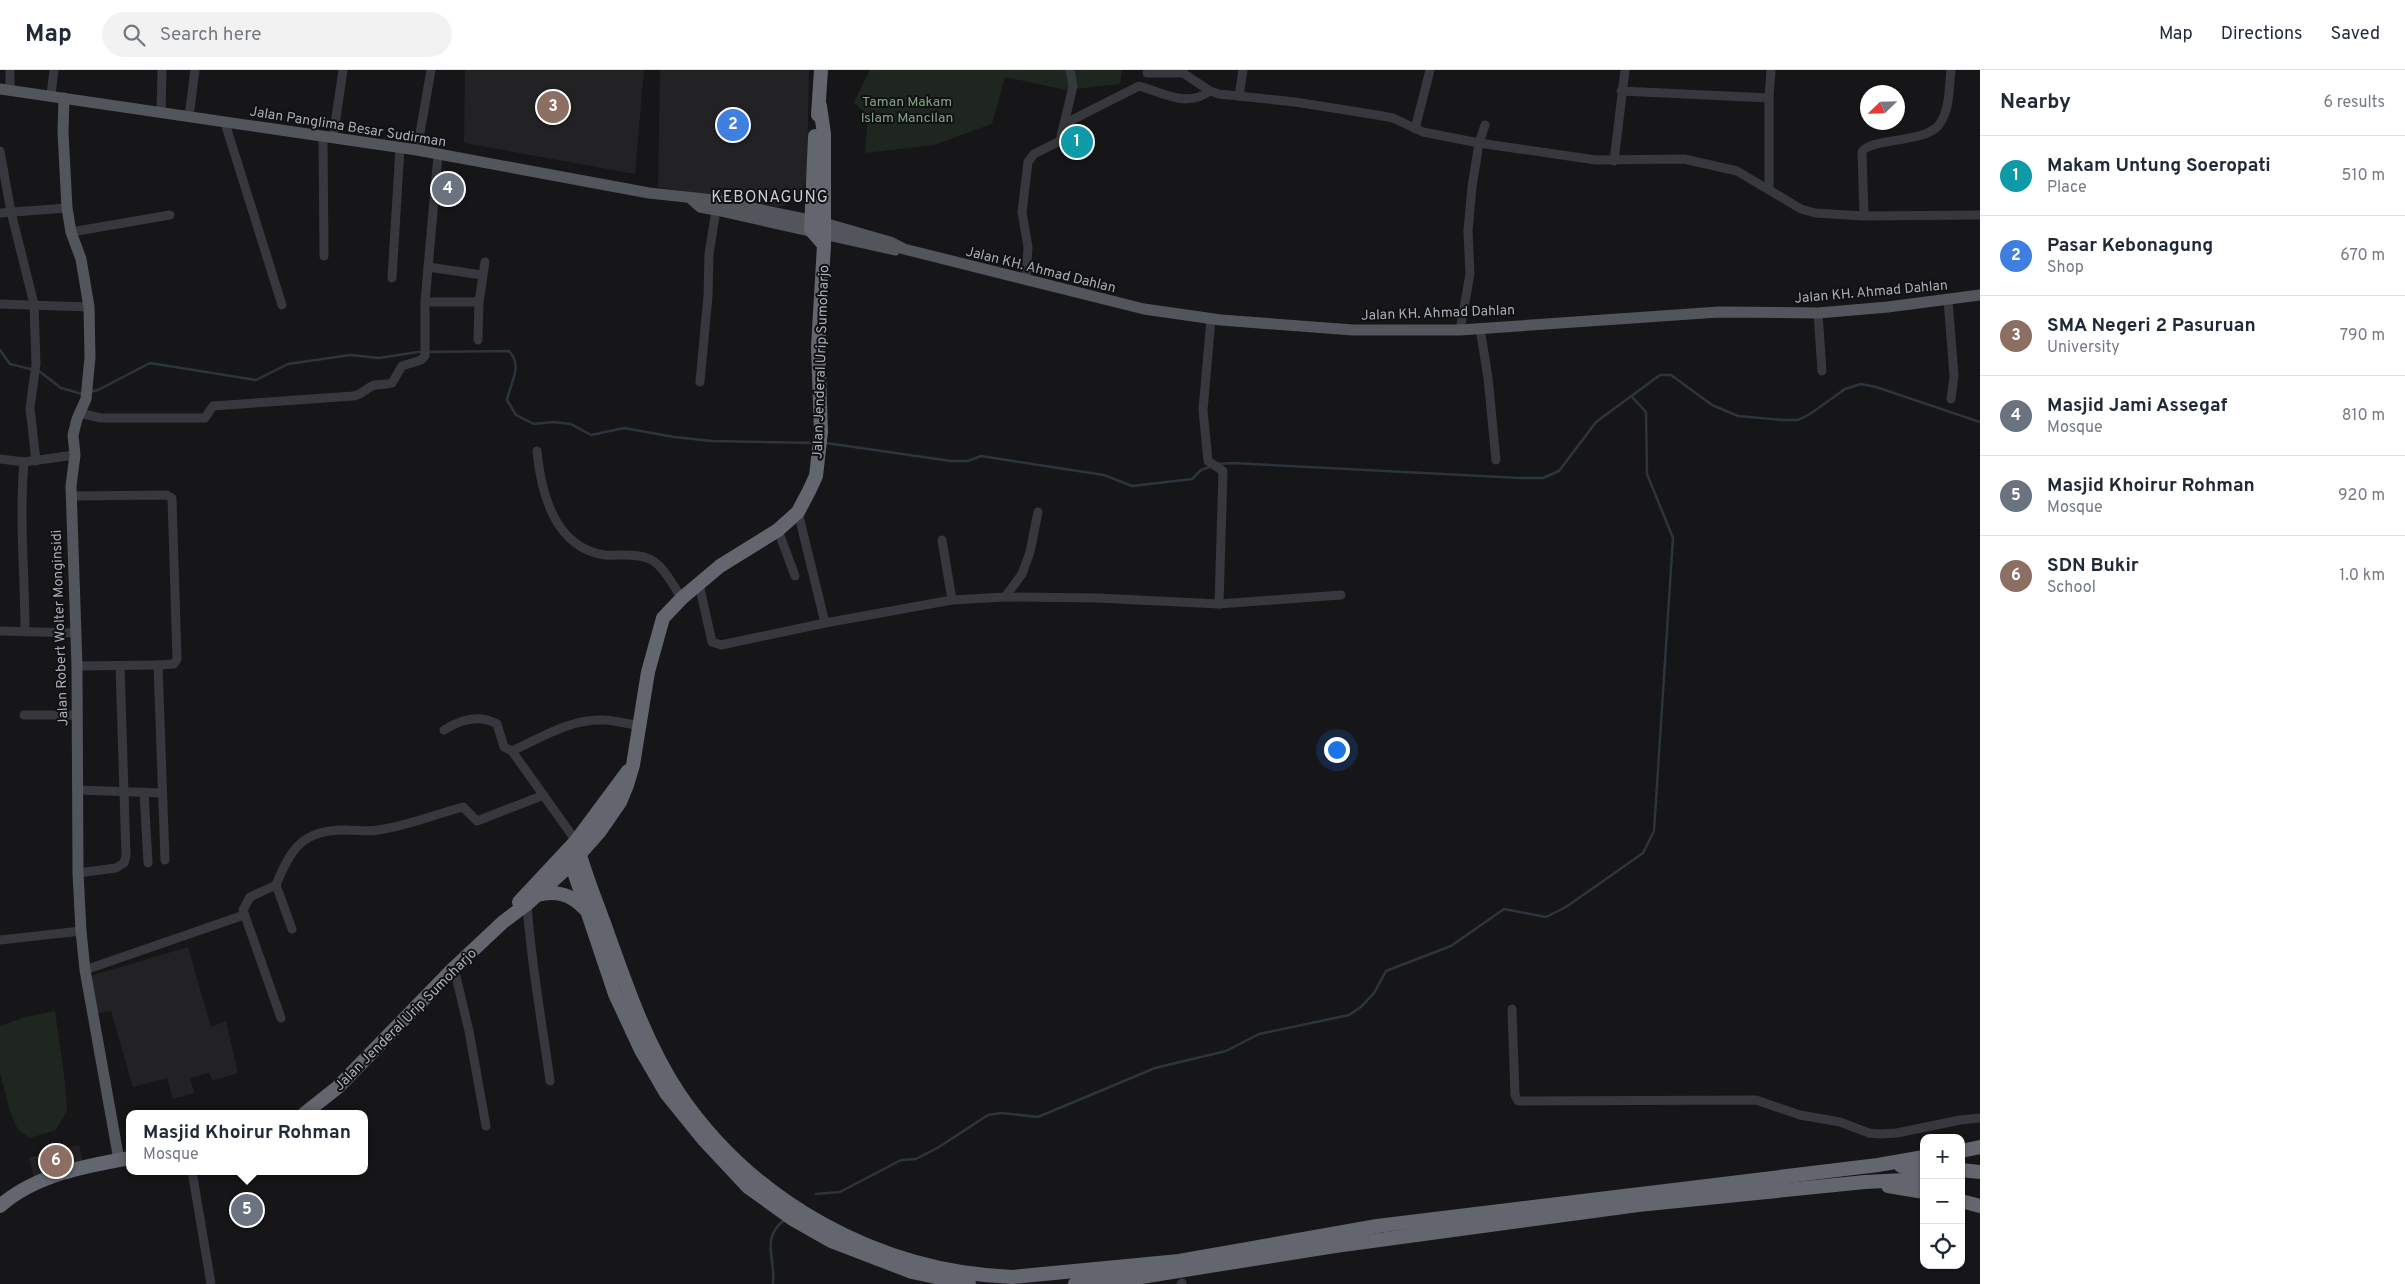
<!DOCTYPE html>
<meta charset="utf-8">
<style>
:root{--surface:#fff;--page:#f2f2f3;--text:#1f2937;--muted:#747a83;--line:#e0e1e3;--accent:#1a73e8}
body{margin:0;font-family:Overpass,sans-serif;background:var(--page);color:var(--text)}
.controls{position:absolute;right:15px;bottom:15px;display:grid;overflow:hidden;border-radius:10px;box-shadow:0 1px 4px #0004}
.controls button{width:45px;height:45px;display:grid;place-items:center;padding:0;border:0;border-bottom:1px solid var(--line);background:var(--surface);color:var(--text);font:25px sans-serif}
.compass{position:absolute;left:1860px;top:15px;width:45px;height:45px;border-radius:50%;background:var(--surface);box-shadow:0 1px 4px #0004;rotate:247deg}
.you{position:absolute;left:1336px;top:679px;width:18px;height:18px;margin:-12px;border:4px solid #fff;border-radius:50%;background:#1a73e8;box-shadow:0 0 0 8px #1a73e833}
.badge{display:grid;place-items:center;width:32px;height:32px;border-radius:50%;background:var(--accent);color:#fff;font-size:16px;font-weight:700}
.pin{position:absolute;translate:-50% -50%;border:2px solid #fff;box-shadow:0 1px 5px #0006}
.popup{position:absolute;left:126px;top:1040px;width:242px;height:65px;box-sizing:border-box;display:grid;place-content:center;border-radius:10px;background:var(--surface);filter:drop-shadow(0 1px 4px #0005);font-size:16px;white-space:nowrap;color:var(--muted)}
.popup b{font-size:19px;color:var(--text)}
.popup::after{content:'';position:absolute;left:50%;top:100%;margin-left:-10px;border:10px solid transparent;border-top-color:var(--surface)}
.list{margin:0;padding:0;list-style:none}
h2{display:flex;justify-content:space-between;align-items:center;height:65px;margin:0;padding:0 20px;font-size:21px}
h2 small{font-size:16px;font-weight:400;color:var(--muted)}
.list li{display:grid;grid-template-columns:32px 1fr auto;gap:15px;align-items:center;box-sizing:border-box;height:80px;padding:0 20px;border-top:1px solid var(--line)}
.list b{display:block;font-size:19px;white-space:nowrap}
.list p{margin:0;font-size:16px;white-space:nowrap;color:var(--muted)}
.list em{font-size:16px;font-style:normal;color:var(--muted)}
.icon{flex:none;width:28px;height:28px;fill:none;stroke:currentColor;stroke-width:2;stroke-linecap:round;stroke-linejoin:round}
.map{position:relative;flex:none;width:1980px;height:1214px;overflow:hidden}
header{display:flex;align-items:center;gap:30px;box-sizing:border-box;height:70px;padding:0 25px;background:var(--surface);border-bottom:1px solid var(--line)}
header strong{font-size:24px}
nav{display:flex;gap:28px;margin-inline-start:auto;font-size:18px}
.search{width:350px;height:45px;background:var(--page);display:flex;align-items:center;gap:12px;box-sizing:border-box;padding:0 18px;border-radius:28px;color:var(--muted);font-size:19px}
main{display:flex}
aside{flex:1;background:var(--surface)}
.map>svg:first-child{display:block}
.built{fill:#222225}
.green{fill:#1e261f}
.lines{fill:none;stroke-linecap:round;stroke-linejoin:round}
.stream{stroke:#2c353c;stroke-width:2.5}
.minor{stroke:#37383d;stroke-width:9}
.major{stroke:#53555c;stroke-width:11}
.highway{stroke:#63666e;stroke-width:14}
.labels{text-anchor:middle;stroke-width:4;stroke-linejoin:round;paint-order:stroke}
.park-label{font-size:14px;fill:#7fa381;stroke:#111113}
.street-label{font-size:14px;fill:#a8adb8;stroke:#111113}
.quarter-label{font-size:16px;letter-spacing:1px;fill:#c9ccd4;stroke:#111113}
</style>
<header>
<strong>Map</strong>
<div class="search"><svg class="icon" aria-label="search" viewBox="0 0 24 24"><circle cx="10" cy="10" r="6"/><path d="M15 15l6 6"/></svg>Search here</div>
<nav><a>Map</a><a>Directions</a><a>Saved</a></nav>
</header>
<main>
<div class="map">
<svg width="1980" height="1214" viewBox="0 0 1980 1214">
<rect width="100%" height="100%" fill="#161618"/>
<!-- built -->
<g class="built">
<path d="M 465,0 L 644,0 L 635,104 L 464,73 Z"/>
<path d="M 660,0 L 809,0 L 807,109 L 796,130 L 780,137 L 658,117 Z"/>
<path d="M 188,877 L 211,957 L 226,951 L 238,1003 L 212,1011 L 209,1003 L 190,1008 L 194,1023 L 173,1029 L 167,1008 L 133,1017 L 111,941 L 95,944 L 90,906 Z"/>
<path d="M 79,1075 L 83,1093 L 34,1108 L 29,1088 Z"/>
</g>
<!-- green -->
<g class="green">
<path d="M 870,0 L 1122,0 L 1120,14 L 1066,20 L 1005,7 L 992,54 L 934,75 L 865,83 L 868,47 L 854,32 Z"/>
<path d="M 55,941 L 65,1012 L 67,1041 L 56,1060 L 30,1068 L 18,1060 L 10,1041 L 0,1003 L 0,956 L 25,947 Z"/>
</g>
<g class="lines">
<!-- stream -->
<g class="stream">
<path d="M 0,280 L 10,294 L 39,301 L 61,318 L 82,324"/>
<path d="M 90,322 L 98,320 L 150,293 L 256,310 L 288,294 L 350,285 L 379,288 L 418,282 L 509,281 C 523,296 511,311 507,330 L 516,345 L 534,354 L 553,352 L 571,354 L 591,365 L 624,358 L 674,367 L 712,371 L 815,373"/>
<path d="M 826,373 L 951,391 L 968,391 L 981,386 L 1000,389 L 1104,405 L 1132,416 L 1192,409 L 1201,400 L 1212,396"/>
<path d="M 1217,394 L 1233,393 L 1520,408 L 1543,408 L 1559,401 L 1596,352 L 1660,305 L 1671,305 L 1712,335 L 1738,346 L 1783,350 L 1798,350 L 1810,344 L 1845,319 L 1861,314 L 1876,317 L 1980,352"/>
<path d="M 816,1124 L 840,1122 L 901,1090 L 916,1089 L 939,1077 L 988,1045 L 1001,1043 L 1038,1047 L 1155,998 L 1226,981 L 1259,964 L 1349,945 L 1361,937 L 1374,923 L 1386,901 L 1451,876 L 1504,839 L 1546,847 L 1566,837 L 1643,783 L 1654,761 L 1673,468 L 1647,404 L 1646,342 L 1631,326"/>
<path d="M 773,1214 C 776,1188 760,1170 784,1150"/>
</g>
<!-- minor -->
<g class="minor">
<path d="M 10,0 L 10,20"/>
<path d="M 1147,3 L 1183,3 L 1210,21 L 1219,24 L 1295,32 L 1377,45 L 1393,48 L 1423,62 L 1479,73 L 1596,90 L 1684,89 L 1737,101 L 1801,139 L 1815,143 L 1864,146 L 1980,145"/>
<path d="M 1621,21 L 1769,28"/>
<path d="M 51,25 L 54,0"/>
<path d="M 1239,26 L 1243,0"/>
<path d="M 161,43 L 162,0"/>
<path d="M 189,47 L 195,0"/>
<path d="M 225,53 L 282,235"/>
<path d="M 1064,54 L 1139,16 C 1164,23 1187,38 1210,21"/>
<path d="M 1415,59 L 1430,0"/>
<path d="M 323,67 L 324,186"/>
<path d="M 333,68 L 343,0"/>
<path d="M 417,80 L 431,0"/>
<path d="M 0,81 L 11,142 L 34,234 L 36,294 L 30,338 L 36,391"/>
<path d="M 1614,91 L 1625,0"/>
<path d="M 1769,119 L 1769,28 L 1771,0"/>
<path d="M 0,143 L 67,138"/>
<path d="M 1864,146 L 1862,82 C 1869,68 1923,73 1938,56 C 1950,42 1949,17 1951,0"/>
<path d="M 71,162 L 170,145"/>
<path d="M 428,197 L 482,205"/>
<path d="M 392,208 L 400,78"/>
<path d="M 1026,211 L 1028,177 L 1022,142 L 1028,92 L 1034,84 L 1060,71 L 1073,16 L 1070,0"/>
<path d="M 1948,230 L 1954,306 L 1951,329"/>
<path d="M 425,232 L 479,232"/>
<path d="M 0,234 L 89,237"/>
<path d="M 1818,243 L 1822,301"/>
<path d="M 1211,249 L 1203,340 L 1208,391 L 1223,401 L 1219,534"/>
<path d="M 1480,258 L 1488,308 L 1496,390"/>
<path d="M 1460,260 L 1470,204 L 1468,161 L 1472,117 L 1479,73 L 1485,55"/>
<path d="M 478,270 L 479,232 L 485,192"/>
<path d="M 700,312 L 708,226 L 709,184 L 716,140"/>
<path d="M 79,343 L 101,348 L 205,348 L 213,336 L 353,326 C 365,324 366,317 375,315 C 381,314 386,315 392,313 L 402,296 L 421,290 L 425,286 L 425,232 L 438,85"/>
<path d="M 537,381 C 541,423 555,478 605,485 C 618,486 634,483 647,488 C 663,493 672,515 682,528"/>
<path d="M 0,389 L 24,392 L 75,385"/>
<path d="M 24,392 C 19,449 25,506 25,562"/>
<path d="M 71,426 L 167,425 L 172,428 L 177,589 L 174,594 L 158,595 L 165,790"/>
<path d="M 798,442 L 825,553"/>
<path d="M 778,460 L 795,506"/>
<path d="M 699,514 L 712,572 L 721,575 L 825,553 L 952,530 L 942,470"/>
<path d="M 1005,527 L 1098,528 L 1219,534 L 1341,525"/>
<path d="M 952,530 L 1005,527 L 1022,504 L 1030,482 L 1038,442"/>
<path d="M 0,561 L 76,563"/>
<path d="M 77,596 L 158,595"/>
<path d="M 24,645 L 77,645"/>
<path d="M 444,660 C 460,650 479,644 497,654 L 504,677 L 512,681 L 576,771"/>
<path d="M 512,681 C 543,667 569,649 604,650 C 615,650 627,654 639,656"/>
<path d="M 78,720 L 162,723"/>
<path d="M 144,722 L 148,793"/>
<path d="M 78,803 L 116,798 L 124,793 L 126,786 L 120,596"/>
<path d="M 276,815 L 250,827 L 243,840 L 281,948"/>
<path d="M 527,834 C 531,894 542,952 550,1011"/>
<path d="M 292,859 L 276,815 C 291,778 303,759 347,760 C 358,760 368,762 378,760 C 407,756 436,744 463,737 L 477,751 L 544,725"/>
<path d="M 0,870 L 81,861"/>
<path d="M 454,898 L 469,961 L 486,1056"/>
<path d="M 85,900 L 244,845"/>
<path d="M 1512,939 L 1515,1025 L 1518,1031 L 1756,1030 L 1800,1045 L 1840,1052 L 1869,1063 L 1880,1064 L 1897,1063 L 1960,1050 L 1980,1048"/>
<path d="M 192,1101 L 211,1214"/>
<path d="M 1181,1214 L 1182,1213"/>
</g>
<!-- major -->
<g class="major">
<path d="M 0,19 L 417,80 L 649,123 L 714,130 L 824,153 L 890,172 L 904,179 L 1144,239 L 1221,250 L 1353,260 L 1460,260 L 1719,242 L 1818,243 L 1888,237 L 1980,225"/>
<path d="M 64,28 L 63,62 L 67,138 L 71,162 L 81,189 L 89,237 L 90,287 L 86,329 L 77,349 L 73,365 L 75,385 L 71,416 L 77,596 L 78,803 L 81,861 L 85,900 L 119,1090"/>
<path d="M 690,128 L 700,137 L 716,140 L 895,180"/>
</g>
<!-- highway -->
<g class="highway">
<path d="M 818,45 L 821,0"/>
<path d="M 815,66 L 811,160 L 824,175"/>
<path d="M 576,771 C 584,804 598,835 609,867 C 628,920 647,975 678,1022 C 753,1133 879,1202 1012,1207 L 1179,1191 L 1377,1156 L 1878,1095 L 1924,1087"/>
<path d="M 567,781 L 615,924 L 641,980 L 666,1023 L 704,1070 L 748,1117 L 794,1150 L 831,1171 L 912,1202 L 969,1214"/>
<path d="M 537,825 C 556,820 571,824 585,839"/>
<path d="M 519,832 L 576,771 L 628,701"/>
<path d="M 304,1044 L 338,1017 L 454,898 L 503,852 L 527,834 L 570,795 L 600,761 L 620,732 L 627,715 L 633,695 L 648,602 L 663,548 L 682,528 L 720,496 L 778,460 L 798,442 L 809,421 L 816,406 L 821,362 L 818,277 L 824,175 L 824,64 L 820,36"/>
<path d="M 1961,1081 L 1980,1077"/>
<path d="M 1901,1096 L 1924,1098"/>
<path d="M 1961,1100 L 1980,1102"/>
<path d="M 1888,1116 L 1924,1122"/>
<path d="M 1961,1131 L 1980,1136"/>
<path d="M 0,1136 C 35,1105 85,1096 130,1088"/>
<path d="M 1075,1214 L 1141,1207 L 1335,1176 L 1638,1135 L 1865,1112 L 1924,1109"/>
</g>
</g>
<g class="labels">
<!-- park labels -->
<g class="park-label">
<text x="907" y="36">Taman Makam<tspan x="907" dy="16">Islam Mancilan</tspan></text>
</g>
<!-- street labels -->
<g class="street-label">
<text transform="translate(348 56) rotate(9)" y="5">Jalan Panglima Besar Sudirman</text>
<text transform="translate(1041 199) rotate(14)" y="5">Jalan KH. Ahmad Dahlan</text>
<text transform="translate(1871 221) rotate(-5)" y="5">Jalan KH. Ahmad Dahlan</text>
<text transform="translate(1438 242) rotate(-2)" y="5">Jalan KH. Ahmad Dahlan</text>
<text transform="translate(820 292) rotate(-88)" y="5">Jalan Jenderal Urip Sumoharjo</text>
<text transform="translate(59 558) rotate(-92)" y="5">Jalan Robert Wolter Monginsidi</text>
<text transform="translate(405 949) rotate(-45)" y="5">Jalan Jenderal Urip Sumoharjo</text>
</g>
<!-- quarter labels -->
<g class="quarter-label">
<text x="770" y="132">KEBONAGUNG</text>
</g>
</g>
</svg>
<div class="controls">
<button>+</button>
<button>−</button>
<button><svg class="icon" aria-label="locate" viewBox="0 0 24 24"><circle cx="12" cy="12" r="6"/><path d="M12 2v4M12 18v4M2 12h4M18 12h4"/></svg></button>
</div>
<svg class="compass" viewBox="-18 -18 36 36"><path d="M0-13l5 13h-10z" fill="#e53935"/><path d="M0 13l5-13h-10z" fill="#747a83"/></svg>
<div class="you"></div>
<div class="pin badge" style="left:1077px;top:72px;background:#0f9aa8">1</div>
<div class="pin badge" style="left:733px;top:55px;background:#3f7fe0">2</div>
<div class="pin badge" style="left:553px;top:37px;background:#8d6e63">3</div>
<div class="pin badge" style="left:448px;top:119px;background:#6b7280">4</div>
<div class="pin badge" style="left:247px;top:1140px;background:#6b7280">5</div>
<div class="popup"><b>Masjid Khoirur Rohman</b>Mosque</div>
<div class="pin badge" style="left:56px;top:1091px;background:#8d6e63">6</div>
</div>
<aside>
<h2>Nearby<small>6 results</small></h2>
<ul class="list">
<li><span class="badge" style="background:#0f9aa8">1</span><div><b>Makam Untung Soeropati</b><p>Place</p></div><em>510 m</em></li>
<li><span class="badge" style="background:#3f7fe0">2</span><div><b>Pasar Kebonagung</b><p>Shop</p></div><em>670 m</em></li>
<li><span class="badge" style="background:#8d6e63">3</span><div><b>SMA Negeri 2 Pasuruan</b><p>University</p></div><em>790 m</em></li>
<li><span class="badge" style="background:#6b7280">4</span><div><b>Masjid Jami Assegaf</b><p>Mosque</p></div><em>810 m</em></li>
<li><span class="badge" style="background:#6b7280">5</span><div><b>Masjid Khoirur Rohman</b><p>Mosque</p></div><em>920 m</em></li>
<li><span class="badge" style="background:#8d6e63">6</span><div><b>SDN Bukir</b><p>School</p></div><em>1.0 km</em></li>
</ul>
</aside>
</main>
